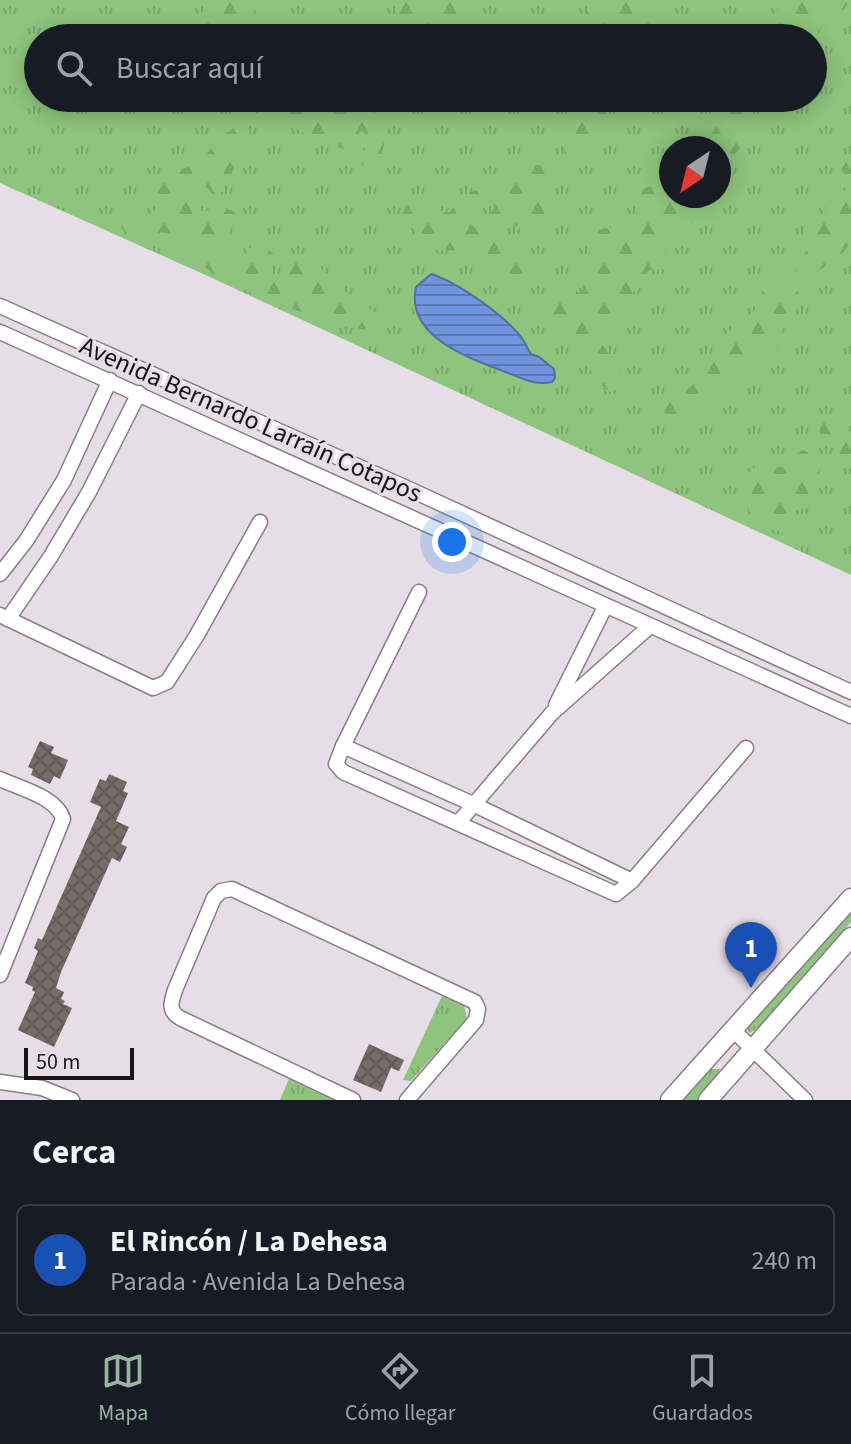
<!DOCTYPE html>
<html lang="es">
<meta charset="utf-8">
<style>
:root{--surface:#171b24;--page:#242831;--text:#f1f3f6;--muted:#9ea1a6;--line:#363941;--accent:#98b69f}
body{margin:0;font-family:"Source Sans 3",sans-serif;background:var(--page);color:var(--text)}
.compass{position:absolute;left:659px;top:136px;width:72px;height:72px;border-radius:50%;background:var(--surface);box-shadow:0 4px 20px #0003;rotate:215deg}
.scale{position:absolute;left:24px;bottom:20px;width:110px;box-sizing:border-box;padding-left:8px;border:4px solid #181518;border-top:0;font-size:22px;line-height:28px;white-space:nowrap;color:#181518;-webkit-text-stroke:6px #e6dde7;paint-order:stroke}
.you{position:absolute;left:452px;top:542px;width:28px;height:28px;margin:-20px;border:6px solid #fff;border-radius:50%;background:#1a73e8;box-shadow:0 0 0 12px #1a73e833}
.badge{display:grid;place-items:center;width:52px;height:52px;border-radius:50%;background:var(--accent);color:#fff;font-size:26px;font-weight:700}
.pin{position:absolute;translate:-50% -66px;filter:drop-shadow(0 2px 4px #0008)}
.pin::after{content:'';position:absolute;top:42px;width:28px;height:24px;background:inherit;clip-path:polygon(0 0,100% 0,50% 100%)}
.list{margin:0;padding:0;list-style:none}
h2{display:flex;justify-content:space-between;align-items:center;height:104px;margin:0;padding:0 32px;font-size:34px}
h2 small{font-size:26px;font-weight:400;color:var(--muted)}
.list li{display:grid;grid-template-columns:52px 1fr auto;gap:24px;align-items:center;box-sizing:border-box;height:112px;margin:0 16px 16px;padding:0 16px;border:2px solid var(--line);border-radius:12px}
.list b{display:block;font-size:30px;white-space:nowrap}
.list p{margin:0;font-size:26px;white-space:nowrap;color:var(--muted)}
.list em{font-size:26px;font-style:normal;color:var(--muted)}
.icon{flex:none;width:44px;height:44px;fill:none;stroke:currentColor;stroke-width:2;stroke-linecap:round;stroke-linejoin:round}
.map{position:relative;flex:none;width:851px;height:1100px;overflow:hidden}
.search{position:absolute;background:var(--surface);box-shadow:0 4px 20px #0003;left:24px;right:24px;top:24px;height:88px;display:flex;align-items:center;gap:20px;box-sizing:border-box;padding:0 28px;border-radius:44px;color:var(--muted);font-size:30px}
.sheet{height:232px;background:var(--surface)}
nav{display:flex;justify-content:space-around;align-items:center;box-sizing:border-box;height:112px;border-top:2px solid var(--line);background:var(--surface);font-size:22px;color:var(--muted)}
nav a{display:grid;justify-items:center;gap:4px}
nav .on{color:var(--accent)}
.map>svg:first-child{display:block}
.grass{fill:url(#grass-tufts);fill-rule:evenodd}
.forest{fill:url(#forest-firs)}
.water{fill:url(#water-rules);stroke:#566ea2;stroke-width:2}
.building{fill:url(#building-cross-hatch)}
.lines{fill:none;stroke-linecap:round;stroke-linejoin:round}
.street-casing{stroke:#877e87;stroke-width:17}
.secondary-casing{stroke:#877e87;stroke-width:21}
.street{stroke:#fff;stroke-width:14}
.secondary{stroke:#fff;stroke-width:18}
.labels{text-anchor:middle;stroke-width:6;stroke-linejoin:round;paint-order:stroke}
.street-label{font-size:26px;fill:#181518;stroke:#e6dde7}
</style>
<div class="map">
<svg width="851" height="1100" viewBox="0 0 851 1100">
<defs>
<pattern id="grass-tufts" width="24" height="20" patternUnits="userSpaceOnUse" patternTransform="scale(2)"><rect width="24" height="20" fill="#8ec47d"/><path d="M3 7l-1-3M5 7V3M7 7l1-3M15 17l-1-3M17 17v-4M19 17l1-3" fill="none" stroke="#7aa86b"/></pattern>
<pattern id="forest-firs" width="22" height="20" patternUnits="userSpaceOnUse" patternTransform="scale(2)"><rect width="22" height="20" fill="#8ec47d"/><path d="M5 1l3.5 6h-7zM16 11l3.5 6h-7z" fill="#7aa86b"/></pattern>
<pattern id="water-rules" width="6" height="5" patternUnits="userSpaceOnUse" patternTransform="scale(2)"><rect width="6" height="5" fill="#7094dd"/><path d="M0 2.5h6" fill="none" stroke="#5b78b2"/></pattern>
<pattern id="building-cross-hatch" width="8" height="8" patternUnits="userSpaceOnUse" patternTransform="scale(2)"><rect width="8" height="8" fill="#786c68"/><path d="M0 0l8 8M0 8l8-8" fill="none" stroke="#615855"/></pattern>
</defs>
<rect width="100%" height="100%" fill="#e6dde7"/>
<!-- grass -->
<g class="grass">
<path d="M 0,0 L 851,0 L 851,575 L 210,277 L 0,183 ZM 38,38 L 813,38 L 813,98 L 38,98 ZM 671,148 L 719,148 L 719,196 L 671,196 Z"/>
<path d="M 851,909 L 851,922 L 759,1027 L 750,1033 L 747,1029 L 750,1021 Z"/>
<path d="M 442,996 L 464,1006 L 467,1018 L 411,1081 L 403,1080 Z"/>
<path d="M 710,1069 L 720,1069 L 718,1078 L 698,1100 L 683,1100 Z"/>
<path d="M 289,1079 L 334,1100 L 280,1100 Z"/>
</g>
<!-- forest -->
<g class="forest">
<path d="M 218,0 L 263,0 C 254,18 224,36 205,38 C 197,39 188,38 179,38 L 190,30 L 202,12 Z"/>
<path d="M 397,0 L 471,0 L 451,23 L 445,38 L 380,38 L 395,16 Z"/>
<path d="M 624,0 L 659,0 L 659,16 L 653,38 L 583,38 L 581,25 L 591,1 L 603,1 L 616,10 L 619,9 Z"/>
<path d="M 775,0 L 849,0 L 845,8 L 824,20 L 813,50 L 813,38 L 730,38 L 737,36 L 747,26 L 770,28 L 778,10 Z"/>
<path d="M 260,98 L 363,98 L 365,108 L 388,124 C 390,138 379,148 382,164 L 374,168 L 365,167 L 361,163 L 366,146 L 364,132 L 360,131 L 356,147 C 338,153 317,138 301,131 C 282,122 273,129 253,110 Z"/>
<path d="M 595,98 L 606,98 L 603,102 C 614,131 606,133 584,151 C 578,156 576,159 567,160 L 562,148 L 572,120 Z"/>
<path d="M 714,98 L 743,98 L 752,114 L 742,127 L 743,146 L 733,155 L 726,150 L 719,156 L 719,148 L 696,148 C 709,139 722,122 725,106 Z"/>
<path d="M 244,121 L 249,124 L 249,141 L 221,193 L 214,197 L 196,174 L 185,179 L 190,198 L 202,211 L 222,211 L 224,207 L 235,212 L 237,223 L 229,228 L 230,236 L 219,236 L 212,241 L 214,251 L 235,264 L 244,258 L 247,249 L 262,244 L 273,253 L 270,278 L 276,280 L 290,262 L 305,261 L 318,266 L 352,298 L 380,315 L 383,323 L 380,332 L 333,325 L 221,280 C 200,268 194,245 176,236 C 157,225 139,244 122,229 L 121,220 C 132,212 145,220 155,210 L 156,205 L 147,194 L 146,188 L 154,178 L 198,164 L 221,137 Z"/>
<path d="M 671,151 L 671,185 C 661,185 655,174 650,166 L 653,162 L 664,160 L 664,153 Z"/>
<path d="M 844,161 L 851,164 L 851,243 L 842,254 L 814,274 L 798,276 L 794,263 L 806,251 L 811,241 L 803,229 L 806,221 L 825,213 L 826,201 L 831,192 L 849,190 C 851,178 841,174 840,164 Z"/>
<path d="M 529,164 C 554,164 546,178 550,191 C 552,195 555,198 557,202 C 553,210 532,230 525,235 L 519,227 L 510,224 C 480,243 510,251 526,261 L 529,270 L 518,293 C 500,284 490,267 474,257 C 456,245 447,254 431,248 C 419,244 414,225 402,216 L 406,205 L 417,199 L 447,213 L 451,211 L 456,200 L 475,190 L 480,192 L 480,201 L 467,206 L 463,213 L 467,222 L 476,228 C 504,212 490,190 504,169 L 520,180 Z"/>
<path d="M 656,186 L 671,192 L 671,196 L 705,196 L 705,201 L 694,210 L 694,222 L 688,226 L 677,226 L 670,230 C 661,242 661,249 669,262 L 665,269 L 649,270 L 636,288 L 618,323 L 604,334 L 603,345 C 611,359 626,371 620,388 L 610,392 L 600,384 L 581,354 L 571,344 L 567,325 C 558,318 543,320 532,314 L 529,308 L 534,302 L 547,298 L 561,279 L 571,289 L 581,293 L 585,282 L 583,266 L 589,262 L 592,256 L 589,250 L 596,230 L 612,227 L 621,215 L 636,221 L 639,219 L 634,193 L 647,187 Z"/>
<path d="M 778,280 L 793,285 L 800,296 L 796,312 L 781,317 L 778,321 L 783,334 C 777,357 763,358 743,360 L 736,382 L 720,387 L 707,406 L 677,424 L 664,412 C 671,390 697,389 709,370 C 715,360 717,346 725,336 C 733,325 744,321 753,312 C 761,304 761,292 766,283 Z"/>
<path d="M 832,419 L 851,432 L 851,469 L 843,462 L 837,446 L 820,435 L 819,428 L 821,423 Z"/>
<path d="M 802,450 L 816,454 L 821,462 L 814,505 L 790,513 L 784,533 C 767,529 757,525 748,509 L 752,492 L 747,475 L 760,461 L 774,467 L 785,467 Z"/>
</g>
<!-- water -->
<path class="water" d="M 431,274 C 457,282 510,318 525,343 C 527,347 528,351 531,354 L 539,357 L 554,369 L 555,378 L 552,382 C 533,386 520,377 503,371 C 469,358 405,336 416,287 Z"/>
<!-- building -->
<g class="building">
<path d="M 40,741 L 54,747 L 51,753 L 68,760 L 60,779 L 54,776 L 50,784 L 31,775 L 33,769 L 28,767 Z"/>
<path d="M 109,774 L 127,782 L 123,791 L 128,793 L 116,821 L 129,827 L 121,844 L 127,847 L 120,862 L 112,858 L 61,972 L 56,988 L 64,992 L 61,999 L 65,1001 L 63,1004 L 72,1008 L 54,1047 L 18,1030 L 35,992 L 32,990 L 33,987 L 25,983 L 38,951 L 34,948 L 38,938 L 42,940 L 101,807 L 90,802 L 100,779 L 106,781 Z"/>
<path d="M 369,1044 L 404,1060 L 399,1071 L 391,1068 L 381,1092 L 353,1080 Z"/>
</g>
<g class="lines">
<!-- street casing -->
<g class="street-casing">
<g id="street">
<path d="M 0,306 L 411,490 L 851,692"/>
<path d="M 0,332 L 851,716"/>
<path d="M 0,574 L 26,541 L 64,480 L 110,380"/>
<path d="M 419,592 L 343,746 L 336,764 L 343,772 L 616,894 L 632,881 L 746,748"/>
<path d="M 0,615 L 153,688 L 167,682 L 197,635 L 260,522"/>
<path d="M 8,619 L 51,556 L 89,492 L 139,393"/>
<path d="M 556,705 L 605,607"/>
<path d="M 343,746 L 473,804 L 632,881"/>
<path d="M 0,779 C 19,788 57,797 63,819 L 0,975"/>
<path d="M 458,823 L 552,713 L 649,627"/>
<path d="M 732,1029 L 805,1100"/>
<path d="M 0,1082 L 42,1088 L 72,1100"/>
<path d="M 353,1100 L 180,1018 C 168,1011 171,1002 175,990 L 214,898 L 221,891 L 232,889 L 475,1002 L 478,1009 L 476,1020 L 407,1100"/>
</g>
</g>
<!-- secondary casing -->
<g class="secondary-casing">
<g id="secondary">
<path d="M 670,1100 L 851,898"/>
<path d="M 708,1100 L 851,937"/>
</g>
</g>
<!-- street -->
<use href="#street" class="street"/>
<!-- secondary -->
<use href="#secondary" class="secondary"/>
</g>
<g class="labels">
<!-- street labels -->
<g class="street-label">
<text transform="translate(251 419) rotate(24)" y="9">Avenida Bernardo Larraín Cotapos</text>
</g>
</g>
</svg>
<svg class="compass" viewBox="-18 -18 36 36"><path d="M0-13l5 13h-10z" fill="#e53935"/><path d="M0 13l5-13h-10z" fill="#9ea1a6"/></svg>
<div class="scale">50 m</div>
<div class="you"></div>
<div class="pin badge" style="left:751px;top:988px;background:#1a4fb4">1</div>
<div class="search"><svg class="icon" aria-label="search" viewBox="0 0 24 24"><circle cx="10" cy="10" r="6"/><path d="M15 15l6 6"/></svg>Buscar aquí</div>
</div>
<section class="sheet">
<h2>Cerca<small></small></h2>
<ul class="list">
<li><span class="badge" style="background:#1a4fb4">1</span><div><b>El Rincón / La Dehesa</b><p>Parada · Avenida La Dehesa</p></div><em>240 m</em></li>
</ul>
</section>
<nav>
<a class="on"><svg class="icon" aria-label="map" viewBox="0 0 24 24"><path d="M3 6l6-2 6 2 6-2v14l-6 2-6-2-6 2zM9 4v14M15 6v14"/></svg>Mapa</a>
<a><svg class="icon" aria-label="directions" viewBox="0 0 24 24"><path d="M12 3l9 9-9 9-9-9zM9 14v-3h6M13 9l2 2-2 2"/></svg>Cómo llegar</a>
<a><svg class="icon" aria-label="saved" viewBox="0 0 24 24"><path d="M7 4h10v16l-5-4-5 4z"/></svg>Guardados</a>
</nav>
